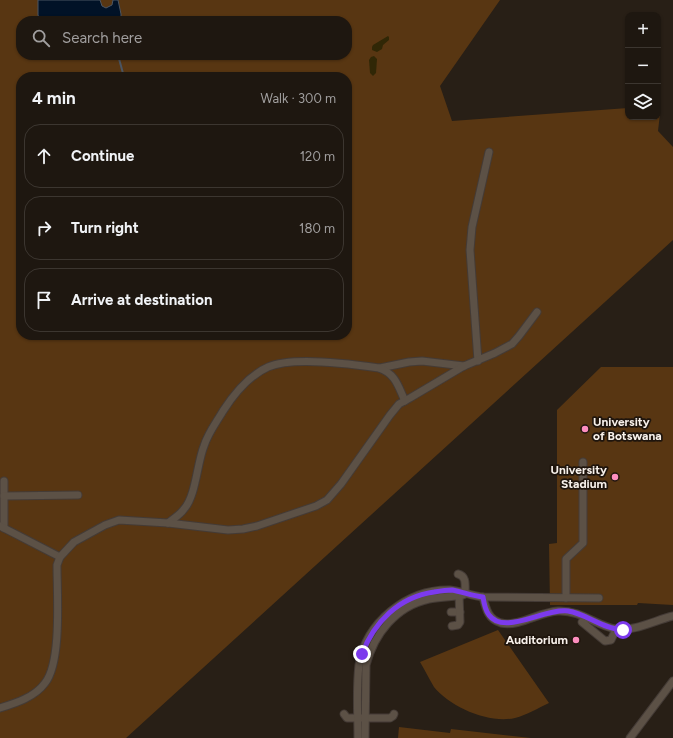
<!DOCTYPE html>
<meta charset="utf-8">
<style>
:root{--surface:#1e1710;--page:#262019;--text:#f1f3f6;--muted:#a19f9f;--line:#3c3630}
body{margin:0;font-family:Figtree,sans-serif;background:var(--page);color:var(--text)}
.controls{position:absolute;right:12px;top:12px;display:grid;overflow:hidden;border-radius:8px;box-shadow:0 1px 3px #0004}
.controls button{width:36px;height:36px;display:grid;place-items:center;padding:0;border:0;border-bottom:1px solid var(--line);background:var(--surface);color:var(--text);font:20px sans-serif}
.stop{position:absolute;width:12px;height:12px;margin:-9px;border:3px solid #7c3aed;border-radius:50%;background:#fff}
.stop.end{background:#7c3aed;border-color:#fff;box-shadow:0 1px 4px #0008}
.list{margin:0;padding:0;list-style:none}
h2{display:flex;justify-content:space-between;align-items:center;height:52px;margin:0;padding:0 16px;font-size:17px}
h2 small{font-size:13px;font-weight:400;color:var(--muted)}
.list li{display:grid;grid-template-columns:26px 1fr auto;gap:12px;align-items:center;box-sizing:border-box;height:64px;margin:0 8px 8px;padding:0 8px;border:1px solid var(--line);border-radius:16px}
.list b{display:block;font-size:15px;white-space:nowrap}
.list em{font-size:13px;font-style:normal;color:var(--muted)}
.icon{flex:none;width:22px;height:22px;fill:none;stroke:currentColor;stroke-width:2;stroke-linecap:round;stroke-linejoin:round}
.map{position:relative;flex:none;width:673px;height:738px;overflow:hidden}
.search{position:absolute;background:var(--surface);box-shadow:0 1px 3px #0004;left:16px;top:16px;width:336px;height:44px;display:flex;align-items:center;gap:10px;box-sizing:border-box;padding:0 14px;border-radius:16px;color:var(--muted);font-size:15px}
.panel{position:absolute;background:var(--surface);box-shadow:0 1px 3px #0004;left:16px;top:72px;width:336px;height:268px;border-radius:16px}
.map>svg:first-child{display:block}
.green{fill:#583612;fill-rule:evenodd}
.sand{fill:#302706}
.water{fill:#011227;stroke:#4b5562}
.lines{fill:none;stroke-linecap:round;stroke-linejoin:round}
.stream{stroke:#4b5562;stroke-width:2}
.minor-casing{stroke:#443b36;stroke-width:9}
.minor{stroke:#5c5146;stroke-width:7}
.route{stroke:#7c3aed;stroke-width:5}
.poi-dot{fill:#fd8ebf;stroke:#1f150d;stroke-width:1.5}
.labels{text-anchor:middle;stroke-width:3.5;stroke-linejoin:round;paint-order:stroke}
.poi-label{font-size:12px;font-weight:bold;fill:#f8f1eb;stroke:#1f150d;text-anchor:end}
</style>
<div class="map">
<svg width="673" height="738" viewBox="0 0 673 738">
<rect width="100%" height="100%" fill="#281f16"/>
<!-- green -->
<g class="green">
<path d="M 0,0 L 500,0 L 440,86 L 452,121 L 628,108 L 628,117 L 658,117 L 658,105 L 661,105 L 658,131 L 673,147 L 673,240 L 126,738 L 0,738 ZM 21,21 L 347,21 L 347,55 L 21,55 ZM 21,77 L 347,77 L 347,335 L 21,335 Z"/>
<path d="M 601,367 L 673,367 L 673,605 L 638,603 L 637,605 L 550,605 L 549,544 L 557,543 L 557,410 Z"/>
<path d="M 498,630 L 549,703 C 538,708 527,715 515,718 C 489,724 450,707 434,687 C 429,679 425,670 420,662 Z"/>
<path d="M 399,727 L 450,733 L 451,729 L 531,738 L 398,738 Z"/>
</g>
<!-- sand -->
<g class="sand">
<path d="M 388,36 L 389,37 L 389,40 L 383,45 L 382,49 L 377,52 L 372,50 L 372,47 L 373,45 Z"/>
<path d="M 374,56 L 377,59 L 376,73 L 373,76 L 370,73 L 369,60 L 371,57 Z"/>
</g>
<!-- water -->
<path class="water" d="M 38,0 L 100,0 L 102,6 L 106,8 L 112,5 L 113,0 L 118,0 L 121,14 L 121,21 L 40,21 L 38,15 Z"/>
<g class="lines">
<!-- stream -->
<path class="stream" d="M 118,55 L 124,77"/>
<!-- minor casing -->
<g class="minor-casing">
<g id="minor">
<path d="M 478,361 L 470,250 L 472,227 L 489,152"/>
<path d="M 380,368 L 409,362 L 422,361 L 464,366"/>
<path d="M 4,481 L 4,528"/>
<path d="M 4,496 L 78,495"/>
<path d="M 168,523 C 173,519 180,515 184,509 C 196,496 197,463 204,446 C 208,433 216,423 223,411 C 234,394 248,376 268,367 C 293,356 352,364 379,368 C 396,374 398,386 405,401"/>
<path d="M 0,526 L 60,557"/>
<path d="M 458,574 C 467,576 465,586 465,594"/>
<path d="M 483,597 C 486,609 488,619 501,623 C 520,627 539,612 558,611 C 582,610 596,626 616,629 C 633,632 656,620 673,616"/>
<path d="M 566,598 L 566,559 L 583,543 L 583,462"/>
<path d="M 451,612 L 460,612"/>
<path d="M 582,622 L 605,641 L 611,640 L 616,629"/>
<path d="M 452,626 L 458,625 L 460,622 L 459,595"/>
<path d="M 0,708 C 16,703 35,697 45,683 C 62,662 57,594 57,565 L 60,557 L 74,542 L 105,525 L 119,520 L 168,523 L 228,530 L 243,529 L 257,526 L 316,506 L 327,500 L 341,484 L 390,415 L 399,404 L 410,398 L 464,366 L 495,353 L 512,344 L 519,336 L 537,312"/>
<path d="M 344,714 L 347,718 L 390,718 L 393,716 L 394,714"/>
<path d="M 358,738 C 358,714 356,689 359,665 C 366,622 407,589 450,590 C 461,591 472,596 483,597 L 599,598"/>
<path d="M 365,738 L 366,665 C 374,634 396,606 429,599 C 440,597 452,597 463,595"/>
<path d="M 630,738 L 673,681"/>
</g>
</g>
<!-- minor -->
<use href="#minor" class="minor"/>
</g>
<g class="lines">
<!-- route -->
<path class="route" d="M 362,654 C 374,622 399,597 434,592 C 440,591 446,590 452,590 C 463,592 472,596 483,597 C 484,603 485,610 489,615 C 504,636 544,608 568,611 C 587,614 603,629 623,630"/>
</g>
<!-- markers -->
<g class="poi-dot">
<circle cx="585" cy="429" r="4"/>
<circle cx="615" cy="477" r="4"/>
<circle cx="576" cy="640" r="4"/>
</g>
<g class="labels">
<!-- poi labels -->
<g class="poi-label">
<text x="593" y="426" text-anchor="start">University<tspan x="593" dy="14">of Botswana</tspan></text>
<text x="607" y="474">University<tspan x="607" dy="14">Stadium</tspan></text>
<text x="568" y="644">Auditorium</text>
</g>
</g>
</svg>
<div class="controls">
<button>+</button>
<button>−</button>
<button><svg class="icon" aria-label="layers" viewBox="0 0 24 24"><path d="M12 4l9 5-9 5-9-5zM3 14l9 5 9-5"/></svg></button>
</div>
<div class="stop" style="left:623px;top:630px"></div>
<div class="stop end" style="left:362px;top:654px"></div>
<div class="search"><svg class="icon" aria-label="search" viewBox="0 0 24 24"><circle cx="10" cy="10" r="6"/><path d="M15 15l6 6"/></svg>Search here</div>
<section class="panel">
<h2>4 min<small>Walk · 300 m</small></h2>
<ul class="list">
<li><svg class="icon" aria-label="ahead" viewBox="0 0 24 24"><path d="M12 20V5M6 11l6-6 6 6"/></svg><div><b>Continue</b></div><em>120 m</em></li>
<li><svg class="icon" aria-label="right" viewBox="0 0 24 24"><path d="M7 20v-9h11M14 6l5 5-5 5"/></svg><div><b>Turn right</b></div><em>180 m</em></li>
<li><svg class="icon" aria-label="arrive" viewBox="0 0 24 24"><path d="M6 21V4h12l-3 4 3 4H6"/></svg><div><b>Arrive at destination</b></div></li>
</ul>
</section>
</div>
